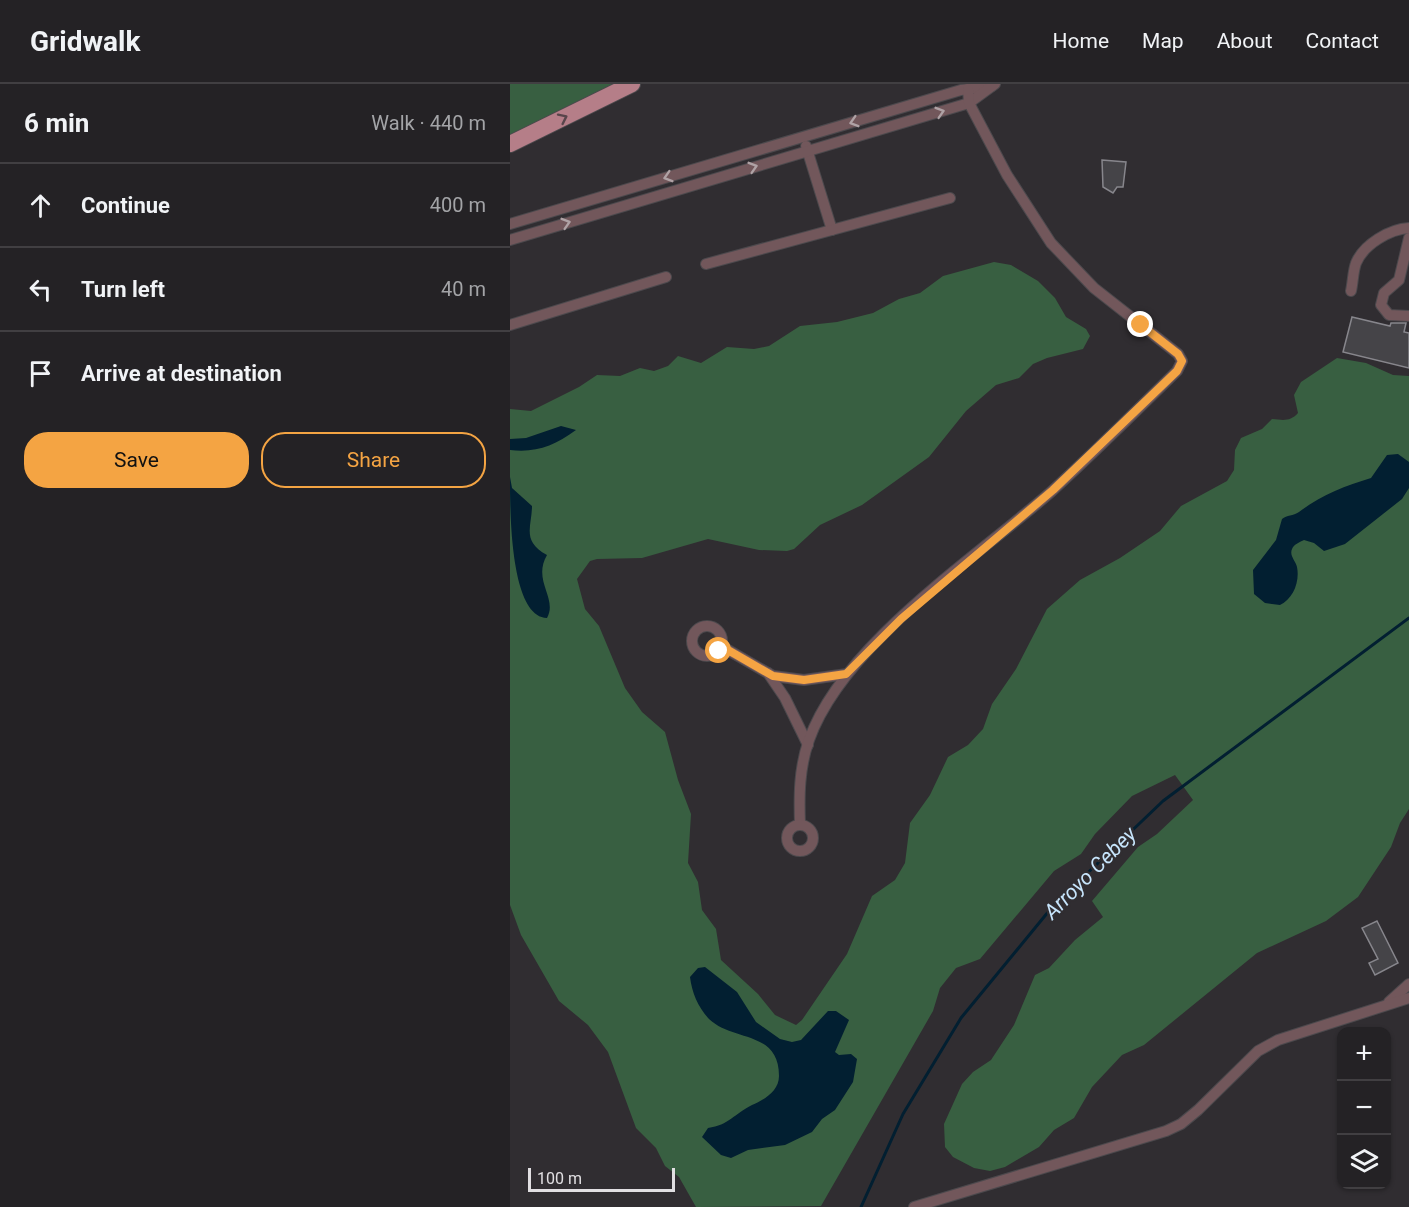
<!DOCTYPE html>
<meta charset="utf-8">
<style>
:root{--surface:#242225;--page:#302f32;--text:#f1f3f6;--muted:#a3a4a7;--line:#413f42;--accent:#f4a443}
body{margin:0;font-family:Roboto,sans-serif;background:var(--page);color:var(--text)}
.controls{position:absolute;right:18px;bottom:18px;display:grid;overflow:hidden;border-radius:12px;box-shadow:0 2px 4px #0004}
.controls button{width:54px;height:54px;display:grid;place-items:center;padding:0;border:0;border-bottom:2px solid var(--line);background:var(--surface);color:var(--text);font:30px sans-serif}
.scale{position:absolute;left:18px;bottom:15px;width:147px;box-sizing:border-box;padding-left:6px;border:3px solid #e1dfe2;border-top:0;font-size:16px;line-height:21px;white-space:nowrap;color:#e1dfe2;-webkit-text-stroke:4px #302d31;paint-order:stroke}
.stop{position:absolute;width:18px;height:18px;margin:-14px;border:4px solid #f4a443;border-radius:50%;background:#fff}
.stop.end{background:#f4a443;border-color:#fff;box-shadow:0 2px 6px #0008}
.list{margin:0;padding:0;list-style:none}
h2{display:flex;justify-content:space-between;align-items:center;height:78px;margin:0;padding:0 24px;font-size:26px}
h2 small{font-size:20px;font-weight:400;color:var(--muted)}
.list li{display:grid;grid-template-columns:39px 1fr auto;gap:18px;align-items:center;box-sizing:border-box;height:84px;padding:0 24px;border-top:2px solid var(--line)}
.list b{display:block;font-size:22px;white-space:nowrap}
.list em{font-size:20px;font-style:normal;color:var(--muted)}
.actions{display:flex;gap:12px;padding:18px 24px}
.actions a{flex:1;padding:14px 0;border:2px solid var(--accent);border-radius:24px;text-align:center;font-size:21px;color:var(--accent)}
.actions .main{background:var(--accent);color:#111}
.icon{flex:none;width:33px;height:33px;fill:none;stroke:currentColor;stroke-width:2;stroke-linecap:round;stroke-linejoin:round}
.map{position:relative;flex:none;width:899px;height:1123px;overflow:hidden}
header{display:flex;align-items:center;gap:36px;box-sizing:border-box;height:84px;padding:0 30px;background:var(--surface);border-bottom:2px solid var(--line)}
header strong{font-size:28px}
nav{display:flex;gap:33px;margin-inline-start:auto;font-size:21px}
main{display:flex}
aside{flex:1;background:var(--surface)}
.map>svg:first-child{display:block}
.green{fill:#385f41}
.water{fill:#021f31}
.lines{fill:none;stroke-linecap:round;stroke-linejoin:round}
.stream{stroke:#021f31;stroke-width:3}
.building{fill:#454448;stroke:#87868c;stroke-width:1.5}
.minor-casing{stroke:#4c494d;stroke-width:12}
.primary-casing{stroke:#4c494d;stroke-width:18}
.minor{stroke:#72575b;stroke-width:10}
.primary{stroke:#b57e88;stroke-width:16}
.oneway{stroke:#afa2a5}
.oneway2{stroke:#58454b}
.route{stroke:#f4a443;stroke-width:8}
.labels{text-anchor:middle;stroke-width:5;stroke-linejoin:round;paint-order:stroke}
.water-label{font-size:21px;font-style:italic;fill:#c7e5fc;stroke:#302d31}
</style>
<header>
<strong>Gridwalk</strong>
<nav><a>Home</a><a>Map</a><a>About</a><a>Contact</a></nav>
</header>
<main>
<aside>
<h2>6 min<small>Walk · 440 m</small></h2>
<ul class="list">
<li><svg class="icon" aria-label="ahead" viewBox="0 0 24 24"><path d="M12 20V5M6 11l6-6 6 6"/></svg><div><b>Continue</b></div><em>400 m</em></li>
<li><svg class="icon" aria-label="left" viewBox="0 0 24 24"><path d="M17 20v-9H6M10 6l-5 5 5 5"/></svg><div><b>Turn left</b></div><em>40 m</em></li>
<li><svg class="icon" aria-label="arrive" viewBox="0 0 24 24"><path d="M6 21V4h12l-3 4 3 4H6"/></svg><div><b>Arrive at destination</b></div></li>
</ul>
<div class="actions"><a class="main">Save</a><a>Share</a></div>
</aside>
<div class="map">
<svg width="899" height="1123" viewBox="0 0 899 1123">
<rect width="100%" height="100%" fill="#302d31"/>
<!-- green -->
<g class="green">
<path d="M 0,0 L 112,0 L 0,55 Z"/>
<path d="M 484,178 L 501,181 L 528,197 L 545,214 L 556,233 L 576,245 L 580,252 L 573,265 L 537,274 L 523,280 L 509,294 L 486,301 L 456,327 L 419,373 L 352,421 L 310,441 L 284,465 L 277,467 L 249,466 L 198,455 L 132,474 L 87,475 L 80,477 L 67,495 L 75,525 L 89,542 L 115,604 L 132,628 L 155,648 L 168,696 L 181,730 L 178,779 L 188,798 L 192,826 L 206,845 L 211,876 L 248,910 L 265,931 L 286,941 L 292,936 L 337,870 L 362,812 L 385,796 L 395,779 L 400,739 L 420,711 L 438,673 L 458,661 L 473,645 L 482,620 L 506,585 L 537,525 L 570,496 L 610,474 L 650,447 L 671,422 L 717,397 L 724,386 L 725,366 L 731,354 L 752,345 L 762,335 C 773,336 780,338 788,329 L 784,311 L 791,298 L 827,274 L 856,279 L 883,291 L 899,292 L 899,725 L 890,739 L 881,763 L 848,813 L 816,837 L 747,869 L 634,961 L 612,971 L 582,1003 L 564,1034 L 544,1046 L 529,1063 L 495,1083 L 480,1087 L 464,1084 L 443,1073 L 435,1063 L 434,1040 L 452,1000 L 463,988 L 481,976 L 504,941 L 525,891 L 539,884 L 565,856 L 593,833 L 582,817 L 628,763 L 647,750 L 683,716 L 665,691 L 622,712 L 585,750 L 571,770 L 544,787 L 470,875 L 446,884 L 430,904 L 423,927 L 311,1122 L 186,1123 L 169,1093 L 155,1082 L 146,1064 L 126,1044 L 98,968 L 78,941 L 49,917 L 11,851 L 0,821 L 0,325 L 21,327 L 69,303 L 87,291 L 110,292 L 130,284 L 144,287 L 158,282 L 168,272 L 191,279 L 217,263 L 244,265 L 259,262 L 290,242 L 327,238 L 363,229 L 389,215 L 410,209 L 433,192 Z"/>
</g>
<!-- water -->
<g class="water">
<path d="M 51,342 L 66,346 C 44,362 26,369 0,366 L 0,355 L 16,354 Z"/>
<path d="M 888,370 L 899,378 L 899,404 L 892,415 L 835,460 L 814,467 L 804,459 L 794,456 C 790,458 784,460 782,465 C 779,472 786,477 787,483 C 790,498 783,515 770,521 L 755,519 L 744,510 L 743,486 L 766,456 L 772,435 C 777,431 783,432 789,428 C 811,411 835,402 861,394 L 877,371 Z"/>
<path d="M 0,393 L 2,404 L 22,422 C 22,442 11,457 37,471 C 22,497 48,514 37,534 C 0,533 0,427 0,393 Z"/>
<path d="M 195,883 L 227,908 L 246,938 L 270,955 L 282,958 L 291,956 L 318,927 L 326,927 L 339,936 L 325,968 L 329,971 L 341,970 L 347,975 L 343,998 L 325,1026 L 312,1035 L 302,1048 L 275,1061 L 238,1066 L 221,1074 L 211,1071 L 192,1053 L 198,1044 C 219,1041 224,1030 242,1021 C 254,1016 269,1007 269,992 C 269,946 223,958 199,935 C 188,923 182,909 180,893 L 188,884 Z"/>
</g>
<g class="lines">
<!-- stream -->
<path class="stream" d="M 351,1123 L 393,1030 L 451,934 L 543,822 L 653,717 L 899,534"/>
</g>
<!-- building -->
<g class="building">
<path d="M 592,76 L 616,78 L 613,103 L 607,103 L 603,109 L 593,103 Z"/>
<path d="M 842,233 L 880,242 L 881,239 L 896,239 L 894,248 L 899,249 L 899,284 L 833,268 Z"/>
<path d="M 867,837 L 888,879 L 865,891 L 859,879 L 868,875 L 852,844 Z"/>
</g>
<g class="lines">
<!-- minor casing -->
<g class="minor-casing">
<g id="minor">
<path d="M 296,62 L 322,146"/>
<path d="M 0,140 L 451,6 L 482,2"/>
<path d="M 899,154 L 889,196 L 874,209 L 871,221 L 879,231 L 899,232"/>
<path d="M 0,156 L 459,19 L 485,0"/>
<path d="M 196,180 L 440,114"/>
<path d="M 841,207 C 843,198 843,187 846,179 C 854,160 880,145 899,144"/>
<path d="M 0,241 L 156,193"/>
<circle cx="197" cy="557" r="15"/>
<path d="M 211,562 L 263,592 L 294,596 L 337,590"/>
<path d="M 258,589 L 275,614 L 298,661"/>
<path d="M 290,741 C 289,712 289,684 299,656 C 333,560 467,473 542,407 C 585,368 626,327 667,287 L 672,277 L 668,270 L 584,204 L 541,159 L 497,91 L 459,19 L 458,5"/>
<circle cx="290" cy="754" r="13"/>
<path d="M 879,918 L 899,900"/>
<path d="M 404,1123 L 656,1047 L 671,1040 L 688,1026 L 748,967 L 768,956 L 899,914"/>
</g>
</g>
<!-- primary casing -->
<g class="primary-casing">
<path id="primary" d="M 0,60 L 122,0"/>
</g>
<!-- minor -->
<use href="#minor" class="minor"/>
<!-- primary -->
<use href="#primary" class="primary"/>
</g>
<!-- one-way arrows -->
<defs><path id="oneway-chevron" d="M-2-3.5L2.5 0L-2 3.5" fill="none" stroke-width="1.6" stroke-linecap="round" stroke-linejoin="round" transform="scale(1.5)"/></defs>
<g class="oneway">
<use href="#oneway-chevron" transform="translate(430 28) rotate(-17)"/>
<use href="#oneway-chevron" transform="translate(344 38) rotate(163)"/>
<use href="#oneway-chevron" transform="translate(243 83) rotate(-17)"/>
<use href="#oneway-chevron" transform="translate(158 93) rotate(163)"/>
<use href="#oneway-chevron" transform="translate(56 139) rotate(-17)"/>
</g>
<use class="oneway2" href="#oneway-chevron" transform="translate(53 34) rotate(-26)"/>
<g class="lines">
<!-- route -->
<path class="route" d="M 209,567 L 211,562 L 263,592 L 294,596 L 336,590 L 391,535 L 543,406 L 667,287 L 672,277 L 668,270 L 631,241"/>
</g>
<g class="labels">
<!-- water labels -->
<g class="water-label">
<text transform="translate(580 789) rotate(-45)" y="7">Arroyo Cebey</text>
</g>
</g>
</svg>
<div class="controls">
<button>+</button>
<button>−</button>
<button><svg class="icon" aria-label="layers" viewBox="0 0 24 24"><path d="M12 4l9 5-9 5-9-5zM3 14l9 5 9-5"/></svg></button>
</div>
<div class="scale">100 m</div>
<div class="stop" style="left:209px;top:567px"></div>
<div class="stop end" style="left:631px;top:241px"></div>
</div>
</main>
